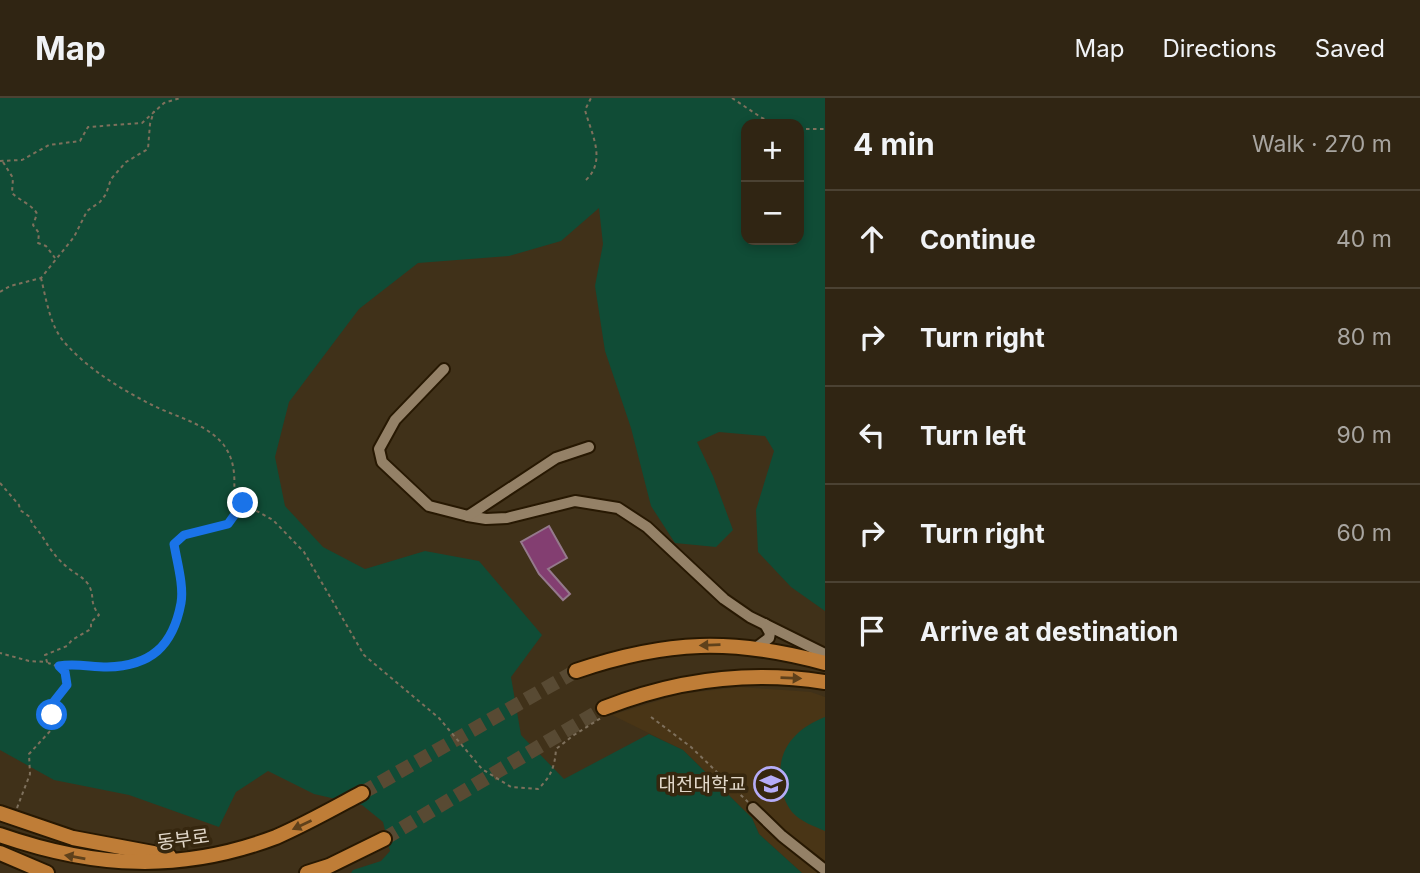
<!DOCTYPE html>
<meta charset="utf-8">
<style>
:root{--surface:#302513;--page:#382d1c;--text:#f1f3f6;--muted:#a8a5a0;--line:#4b4233}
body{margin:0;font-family:Inter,"Noto Sans KR",sans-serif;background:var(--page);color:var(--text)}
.controls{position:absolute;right:21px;top:21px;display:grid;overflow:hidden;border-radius:14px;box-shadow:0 4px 10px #0003}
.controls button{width:63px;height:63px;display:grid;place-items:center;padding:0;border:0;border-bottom:2px solid var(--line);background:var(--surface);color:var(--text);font:35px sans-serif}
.stop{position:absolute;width:21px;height:21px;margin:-16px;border:5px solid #1a73e8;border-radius:50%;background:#fff}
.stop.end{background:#1a73e8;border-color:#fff;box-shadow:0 2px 7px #0008}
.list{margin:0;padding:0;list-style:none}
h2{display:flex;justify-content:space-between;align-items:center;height:91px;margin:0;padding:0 28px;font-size:30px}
h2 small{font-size:23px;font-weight:400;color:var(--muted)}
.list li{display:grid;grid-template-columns:46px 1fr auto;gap:21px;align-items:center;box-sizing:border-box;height:98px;padding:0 28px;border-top:2px solid var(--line)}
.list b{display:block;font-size:26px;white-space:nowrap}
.list em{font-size:23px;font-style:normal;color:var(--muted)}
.icon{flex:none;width:38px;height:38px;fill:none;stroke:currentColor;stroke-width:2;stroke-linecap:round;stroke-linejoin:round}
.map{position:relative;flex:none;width:825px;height:775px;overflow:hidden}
header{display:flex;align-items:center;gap:42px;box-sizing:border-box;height:98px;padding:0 35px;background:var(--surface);border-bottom:2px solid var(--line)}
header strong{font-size:33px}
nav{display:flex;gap:38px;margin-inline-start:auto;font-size:24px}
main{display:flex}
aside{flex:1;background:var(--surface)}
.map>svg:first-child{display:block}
.built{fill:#493516}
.green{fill:#104c36;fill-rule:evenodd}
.building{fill:#833e71;stroke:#95798c;stroke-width:2}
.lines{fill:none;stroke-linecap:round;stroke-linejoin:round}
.major-tunnel{stroke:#584a33;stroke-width:14;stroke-dasharray:14 7;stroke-linecap:butt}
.minor-casing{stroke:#271802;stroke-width:14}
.major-casing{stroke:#271802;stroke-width:18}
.path{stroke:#7e705c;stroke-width:2;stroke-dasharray:3.5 3.5;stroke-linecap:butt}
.minor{stroke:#948167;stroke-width:10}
.major{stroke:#bf7d37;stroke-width:14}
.oneway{fill:#5f411b}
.route{stroke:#1a73e8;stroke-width:9}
.labels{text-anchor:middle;stroke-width:7;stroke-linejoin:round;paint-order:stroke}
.poi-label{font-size:19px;fill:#e1d7c9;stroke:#36270f;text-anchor:end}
.street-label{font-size:19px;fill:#e1d7c9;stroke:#36270f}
</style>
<header>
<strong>Map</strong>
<nav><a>Map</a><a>Directions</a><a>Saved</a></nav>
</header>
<main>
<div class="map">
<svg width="825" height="775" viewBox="0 0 825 775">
<rect width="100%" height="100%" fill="#403119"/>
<!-- built -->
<path class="built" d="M 740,589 L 811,594 L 825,599 L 825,775 L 802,775 L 759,736 L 752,720 L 683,652 L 612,617 L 680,596 Z"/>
<!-- green -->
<g class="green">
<path d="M 0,0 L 825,0 L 825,513 L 791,489 L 758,454 L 756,412 L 774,353 L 765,338 L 719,334 L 697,344 L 713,378 L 733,432 L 716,449 L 675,445 L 651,408 L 631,330 L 605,253 L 595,188 L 603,146 L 599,110 L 561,143 L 509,158 L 418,165 L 359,211 L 289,304 L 275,359 L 285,408 L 323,449 L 365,471 L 425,453 L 479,463 L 542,537 L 511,579 L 521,637 L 564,681 L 649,636 L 683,652 L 752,720 L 759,736 L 802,775 L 351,775 L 353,772 L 381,763 L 390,753 L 383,724 L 362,707 L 314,696 L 268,673 L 236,694 L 219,729 L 129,697 L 54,682 L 0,652 ZM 746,26 L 799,26 L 799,142 L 746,142 Z"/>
<path d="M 825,619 L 825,733 C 814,728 801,724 792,714 C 785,705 782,695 781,684 C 776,652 796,630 825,619 Z"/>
</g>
<!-- building -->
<path class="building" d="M 549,428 L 567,460 L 548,471 L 570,496 L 563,502 L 539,476 L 521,444 Z"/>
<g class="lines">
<!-- major-tunnel -->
<g class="major-tunnel">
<path d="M 362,695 L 576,573"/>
<path d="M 384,741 L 604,610"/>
</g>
<!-- minor casing -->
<g class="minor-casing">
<g id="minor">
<path d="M 444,271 L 395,322 L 379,351 L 382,364 L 429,408 L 468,418 L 486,421 L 507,420 L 575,403 L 618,410 L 647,429 L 724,501 L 750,519 L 825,556"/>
<path d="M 468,418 L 556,360 L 589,349"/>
<path d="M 757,549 L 769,540 L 770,535 L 765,526"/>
<path d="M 753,710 L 782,738 L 825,772"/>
</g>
</g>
<!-- major casing -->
<g class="major-casing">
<g id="major">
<path d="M 576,573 C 667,542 733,540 825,565"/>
<path d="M 604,610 C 675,582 750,572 825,584"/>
<path d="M 0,715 L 73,740 L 169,758"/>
<path d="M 0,737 C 95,770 181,775 276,739 C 306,726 334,710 362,695"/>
<path d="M 0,755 L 47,775"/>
<path d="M 307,775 L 329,768 L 384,741"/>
</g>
</g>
<!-- path -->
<g class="path">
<path d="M 732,0 L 762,20 L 778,26"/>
<path d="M 799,31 L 825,31"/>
<path d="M 0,63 L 22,62 L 49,47 L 80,43 L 88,29 L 142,25 L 164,5 L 180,0"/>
<path d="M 3,64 L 13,80 L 12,95 C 19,102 34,108 37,116 L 33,127 L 39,135 L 38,145 L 46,148 L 55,160"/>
<path d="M 586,82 C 607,62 591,35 585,12 L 591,0"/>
<path d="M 41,180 C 46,200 50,229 65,245 C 89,272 121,291 152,307 C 176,319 205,325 223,346 C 235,362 235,378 234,397 L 243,405 L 228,426 L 184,437 L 174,446 C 177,464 184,488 181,505 C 173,548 151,568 107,569 C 91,569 75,565 59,568"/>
<path d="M 0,194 L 10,188 L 41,180 L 74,139 L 87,113 L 100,104 L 106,96 L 111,81 L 126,64 L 148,51 L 150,26 L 154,13"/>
<path d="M 0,385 L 19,407 L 20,412 L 30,419 C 32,428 37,430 42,438 C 50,451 57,462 71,472 C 77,477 83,479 88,486 C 96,499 88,502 99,517 L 91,524 L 91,531 L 72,542 L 67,548 L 45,557 L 47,564 L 29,563 L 0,555"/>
<path d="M 244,406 L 273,422 L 304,454 L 364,557 L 439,620 L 482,671 L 511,689 L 538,691 C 551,679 555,668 556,651 L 574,637 L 601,620"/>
<path d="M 651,619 L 691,649 L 748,704"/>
<path d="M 17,710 L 30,676 L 29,656 L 52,631 L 53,606 L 67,587 C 65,573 62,569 48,565"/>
</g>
<!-- minor -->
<use href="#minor" class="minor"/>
<!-- major -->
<use href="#major" class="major"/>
</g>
<!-- one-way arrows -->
<defs><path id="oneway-solid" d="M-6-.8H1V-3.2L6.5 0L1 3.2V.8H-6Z" transform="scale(1.75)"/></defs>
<g class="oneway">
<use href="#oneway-solid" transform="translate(710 547) rotate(178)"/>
<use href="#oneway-solid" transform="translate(791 580) rotate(2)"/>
<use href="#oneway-solid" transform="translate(302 727) rotate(155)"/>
<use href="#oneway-solid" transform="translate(75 759) rotate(-170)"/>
</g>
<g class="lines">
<!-- route -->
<path class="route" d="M 52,617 L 52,606 L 67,587 L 65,574 L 59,568 C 75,565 91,569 107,569 C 151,568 173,548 181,505 C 184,488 177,464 174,446 L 184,437 L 228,426 L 243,405"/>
</g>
<!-- icons -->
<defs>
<g id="university-ring" transform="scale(1.75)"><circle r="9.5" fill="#36270f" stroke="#b5acf8" stroke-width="1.5"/><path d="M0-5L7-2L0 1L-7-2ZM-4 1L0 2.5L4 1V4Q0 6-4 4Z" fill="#b5acf8"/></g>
</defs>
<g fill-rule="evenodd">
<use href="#university-ring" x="771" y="686"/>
</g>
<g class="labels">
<!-- poi labels -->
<g class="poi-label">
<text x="746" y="693">대전대학교</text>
</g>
<!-- street labels -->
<g class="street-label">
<text transform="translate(183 741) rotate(-8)" y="7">동부로</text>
</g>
</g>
</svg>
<div class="controls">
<button>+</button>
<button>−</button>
</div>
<div class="stop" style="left:52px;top:617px"></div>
<div class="stop end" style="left:243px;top:405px"></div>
</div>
<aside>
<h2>4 min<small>Walk · 270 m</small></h2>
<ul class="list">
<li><svg class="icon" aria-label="ahead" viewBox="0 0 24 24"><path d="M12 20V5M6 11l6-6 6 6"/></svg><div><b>Continue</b></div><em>40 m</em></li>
<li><svg class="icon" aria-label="right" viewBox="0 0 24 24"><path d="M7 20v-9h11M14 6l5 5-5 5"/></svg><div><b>Turn right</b></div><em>80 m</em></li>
<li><svg class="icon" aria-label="left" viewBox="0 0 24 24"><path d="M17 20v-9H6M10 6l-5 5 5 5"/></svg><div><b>Turn left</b></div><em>90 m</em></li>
<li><svg class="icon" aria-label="right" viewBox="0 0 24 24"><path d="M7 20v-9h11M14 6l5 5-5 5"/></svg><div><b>Turn right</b></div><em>60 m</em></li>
<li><svg class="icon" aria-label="arrive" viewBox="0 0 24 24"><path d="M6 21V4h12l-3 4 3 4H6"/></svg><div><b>Arrive at destination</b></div></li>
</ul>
</aside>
</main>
